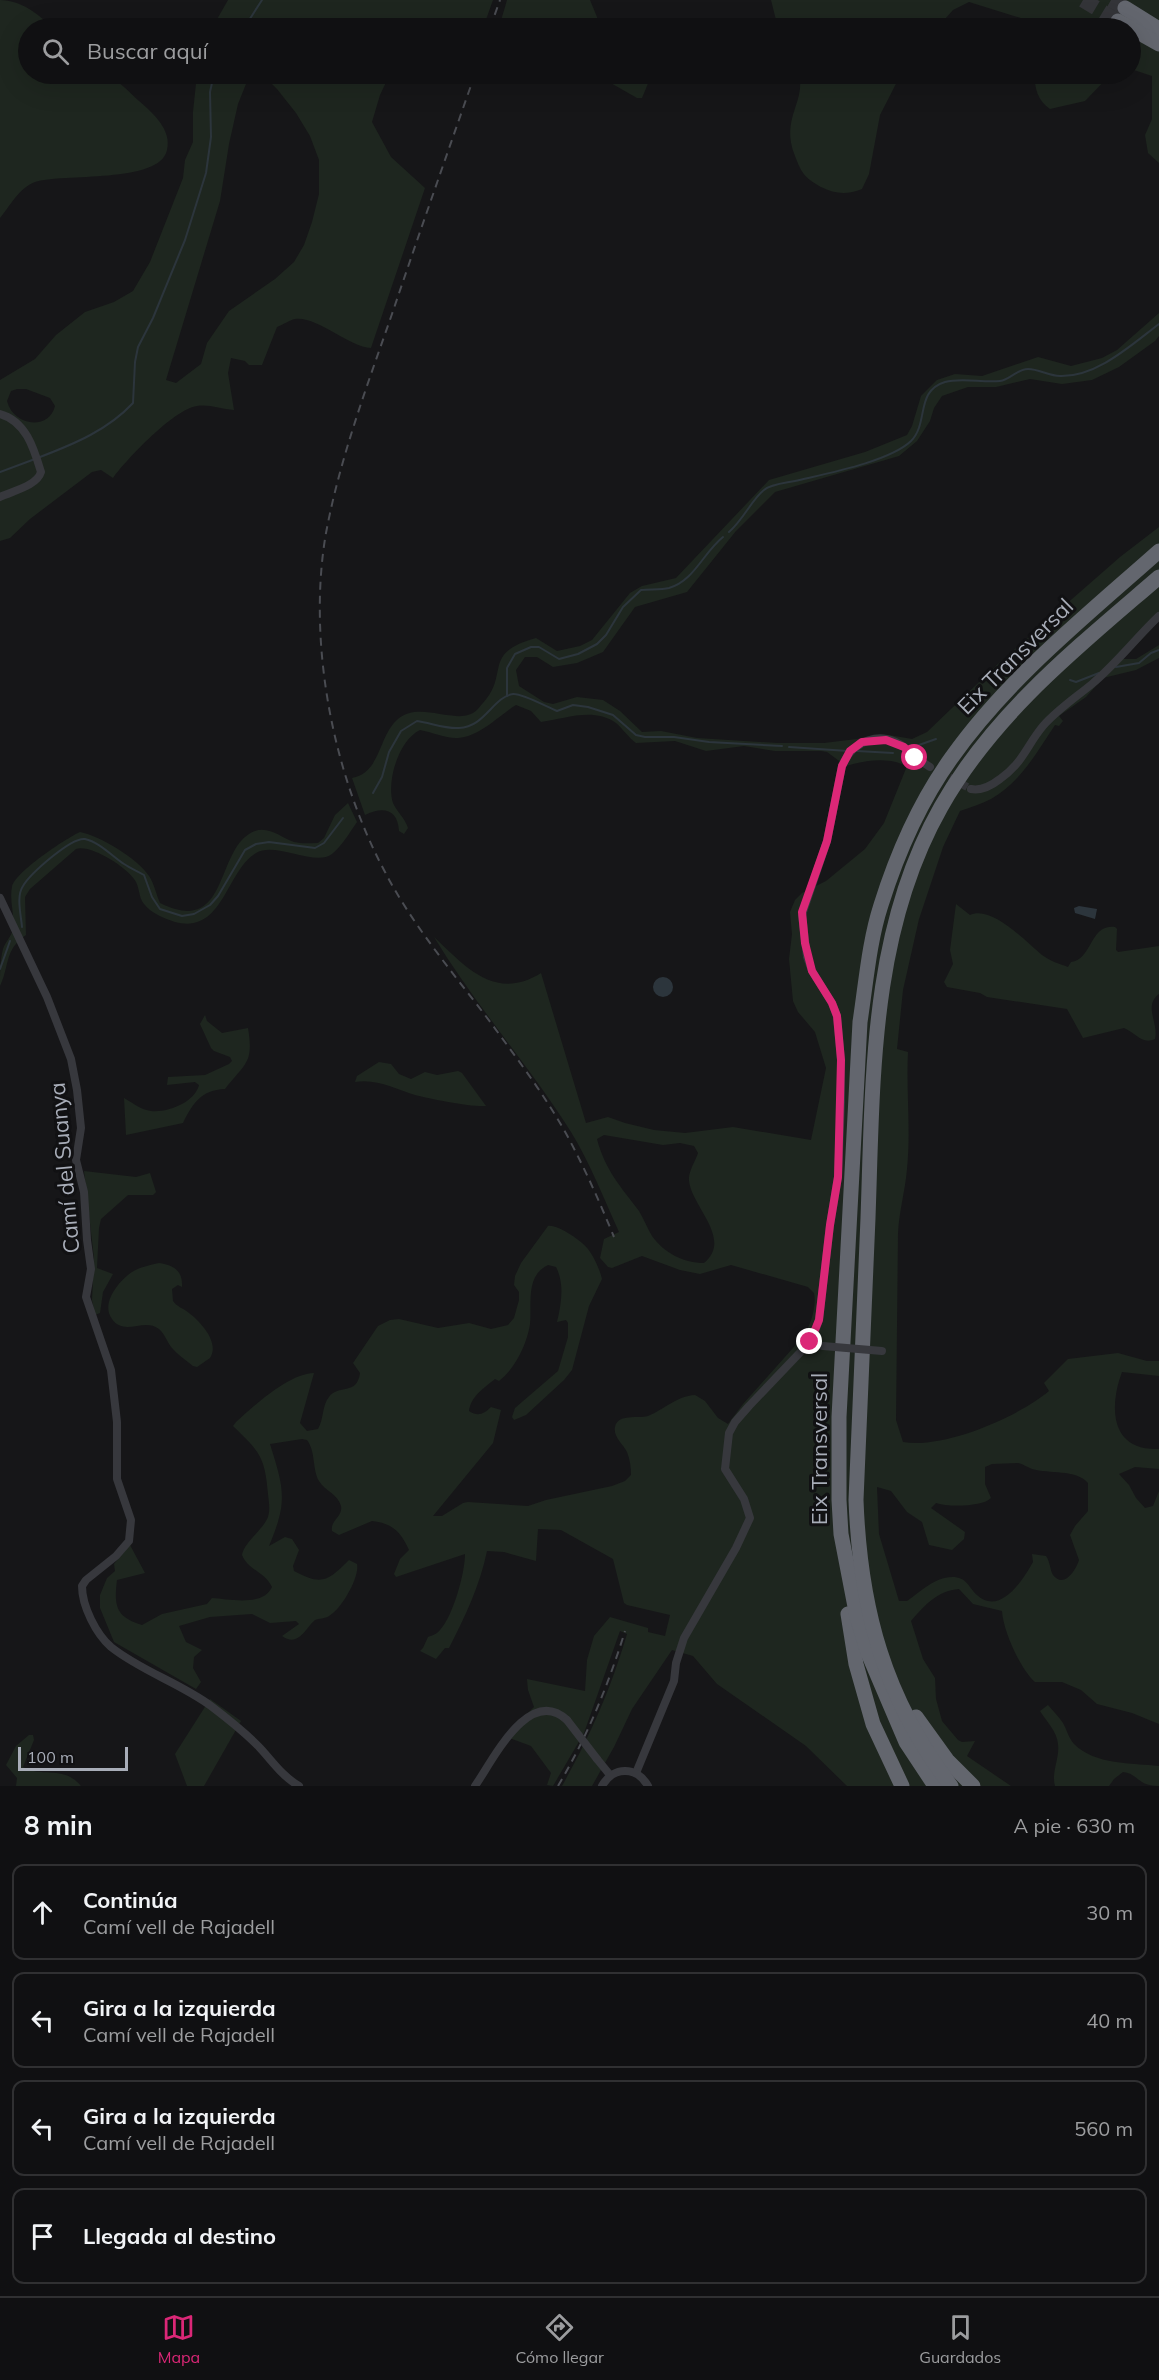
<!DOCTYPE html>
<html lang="es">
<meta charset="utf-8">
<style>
:root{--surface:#101012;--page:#1e1e20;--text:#f1f3f6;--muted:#9c9d9f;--line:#303032;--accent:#db2777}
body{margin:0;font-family:Mulish,sans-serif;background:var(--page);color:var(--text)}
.scale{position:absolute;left:18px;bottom:15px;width:110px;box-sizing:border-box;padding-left:6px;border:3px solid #a8adb8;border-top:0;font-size:16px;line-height:21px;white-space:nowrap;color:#a8adb8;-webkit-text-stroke:4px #111113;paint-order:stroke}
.stop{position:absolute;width:18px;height:18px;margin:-14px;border:4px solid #db2777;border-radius:50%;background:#fff}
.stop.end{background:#db2777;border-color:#fff;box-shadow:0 2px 6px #0008}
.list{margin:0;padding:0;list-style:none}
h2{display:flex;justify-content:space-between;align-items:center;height:78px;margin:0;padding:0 24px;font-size:26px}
h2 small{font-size:20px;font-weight:400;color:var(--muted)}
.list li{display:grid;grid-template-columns:39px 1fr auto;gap:18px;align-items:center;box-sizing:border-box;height:96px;margin:0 12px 12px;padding:0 12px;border:2px solid var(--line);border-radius:12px}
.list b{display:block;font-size:22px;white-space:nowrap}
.list p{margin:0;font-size:20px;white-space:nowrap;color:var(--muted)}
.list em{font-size:20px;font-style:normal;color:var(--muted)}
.icon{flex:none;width:33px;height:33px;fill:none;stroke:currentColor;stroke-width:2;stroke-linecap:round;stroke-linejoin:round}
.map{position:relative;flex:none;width:1159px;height:1786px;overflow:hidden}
.search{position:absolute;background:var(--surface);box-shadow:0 6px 24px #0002;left:18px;right:18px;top:18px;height:66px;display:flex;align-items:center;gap:15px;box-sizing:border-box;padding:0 21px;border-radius:33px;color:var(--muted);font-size:22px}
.sheet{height:510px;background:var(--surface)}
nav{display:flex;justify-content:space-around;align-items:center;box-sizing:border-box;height:84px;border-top:2px solid var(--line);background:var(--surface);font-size:16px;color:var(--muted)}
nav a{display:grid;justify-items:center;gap:3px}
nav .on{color:var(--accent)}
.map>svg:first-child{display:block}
.green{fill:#1e261f;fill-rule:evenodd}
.water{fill:#2c353c}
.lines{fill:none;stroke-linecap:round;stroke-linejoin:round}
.stream{stroke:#2c353c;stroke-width:2}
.street-tunnel{stroke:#333438;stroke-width:8;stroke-dasharray:8 4;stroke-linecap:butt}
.highway-tunnel{stroke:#333438;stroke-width:15;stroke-dasharray:15 8;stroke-linecap:butt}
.street{stroke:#37383d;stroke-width:8}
.highway{stroke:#63666e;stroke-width:15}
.rail{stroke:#4a4c52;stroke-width:2;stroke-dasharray:8 6;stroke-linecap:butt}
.street-bridge{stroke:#37383d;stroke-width:8}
.route{stroke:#db2777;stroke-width:8}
.labels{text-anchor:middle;stroke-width:6;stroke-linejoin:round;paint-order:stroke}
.street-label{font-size:22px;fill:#a8adb8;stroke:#111113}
</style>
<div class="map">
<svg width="1159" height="1786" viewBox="0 0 1159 1786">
<rect width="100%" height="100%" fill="#161618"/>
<!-- green -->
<g class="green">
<path d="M 0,0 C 21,0 38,14 53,28 L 28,28 L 28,74 C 47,74 65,74 84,74 C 89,74 97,72 102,74 C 116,77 129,92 139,101 C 153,113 172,130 167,150 C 160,184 62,173 35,182 C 19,188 10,206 0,218 Z"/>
<path d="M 228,0 L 493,0 L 483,28 L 212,28 Z"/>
<path d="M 507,0 L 590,0 L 597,17 L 598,28 L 508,28 L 500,24 Z"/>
<path d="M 771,0 L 1159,0 L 1159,163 L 1148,153 L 1145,135 L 1152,119 L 1152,76 L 1131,69 L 1130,28 L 1034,28 L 1024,19 L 969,2 L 953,10 L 937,28 L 778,28 Z"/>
<path d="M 197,74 L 250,74 L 238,104 L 229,144 L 220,201 L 166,380 L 176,383 L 201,364 L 207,343 L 229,311 L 275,279 L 294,262 L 304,245 L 312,222 L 319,194 L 319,160 L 310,136 L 296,113 L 277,89 L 262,74 L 390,74 L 380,95 L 372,122 L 391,157 L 425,188 L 371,348 C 349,347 317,316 295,319 C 289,320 283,325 277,327 L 262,365 L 249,365 L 245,361 L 231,358 L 228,373 L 234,410 C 221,409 209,404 197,406 C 174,409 127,459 113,478 L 101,470 L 92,472 L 30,519 L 10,538 L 0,541 L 0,380 L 35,359 L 56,335 L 85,312 L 114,302 L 133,291 L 150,262 L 183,178 L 185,160 L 193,142 L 193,112 ZM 17,389 L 26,389 L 50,398 L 55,406 C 49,431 13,426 7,401 L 11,391 Z"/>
<path d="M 595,74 L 658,74 L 649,81 L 642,98 L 637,98 Z"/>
<path d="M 799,74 L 901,74 L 880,115 L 869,174 L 862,189 C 847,195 835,194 821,187 C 804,177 802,174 795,156 C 780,118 806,103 799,74 Z"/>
<path d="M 1034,74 L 1111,74 L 1085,101 L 1050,109 C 1037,100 1035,88 1034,74 Z"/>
<path d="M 1159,313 L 1159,336 L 1155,341 L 1119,367 L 1092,380 L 1062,384 L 1030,379 L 996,387 L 968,387 L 942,396 L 934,408 L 930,421 L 917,441 L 899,456 L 775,492 L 736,531 L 687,592 L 635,607 L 603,652 L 577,663 L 553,667 L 537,657 L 525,657 L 516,670 L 519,686 L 544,702 L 553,704 L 577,697 L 603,700 L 620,711 L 642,732 L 661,731 L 697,738 L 778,743 L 824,743 L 889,735 L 912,739 L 927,732 L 1000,662 L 1120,557 L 1159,527 L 1159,621 L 1123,659 L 1136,659 L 1159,645 L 1159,658 L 1136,670 L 1103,678 L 1086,697 L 1059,716 L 1063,721 L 1059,726 L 1055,725 C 1037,752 1020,783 991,799 C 981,804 971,807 960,811 L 943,847 L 919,919 L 903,990 L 897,1049 L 908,1052 C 906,1091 911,1130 907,1169 C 905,1192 899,1211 898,1234 L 896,1420 L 903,1442 C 944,1449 1018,1417 1049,1391 L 1044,1383 L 1068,1359 L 1118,1353 L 1147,1361 L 1159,1361 L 1159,1376 L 1122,1372 C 1109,1407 1110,1451 1159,1449 L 1159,1469 L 1135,1467 L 1119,1474 L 1129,1485 L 1136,1498 L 1145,1508 L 1153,1506 L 1159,1491 L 1159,1724 L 1132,1713 L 1097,1704 L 1081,1690 L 1062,1682 L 1035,1682 C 1020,1669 1003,1630 1002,1611 L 973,1604 L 959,1589 C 937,1591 925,1605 911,1621 L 923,1659 L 935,1678 L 936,1699 L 942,1721 L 958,1740 L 962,1742 L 975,1741 L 967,1756 L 1011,1786 L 847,1786 L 806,1746 L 717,1684 L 693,1656 L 672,1650 L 632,1709 L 614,1747 L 592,1786 L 562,1786 C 591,1734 610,1691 627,1634 L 620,1631 L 584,1733 L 553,1786 L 547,1785 L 551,1773 L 531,1746 L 504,1736 L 534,1707 L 528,1690 L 527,1679 L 585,1691 L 587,1660 L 594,1636 L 610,1617 L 648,1628 L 648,1632 L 665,1636 L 670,1615 L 627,1605 L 624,1603 L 613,1559 L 561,1530 L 538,1529 L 536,1561 L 504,1552 L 487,1551 C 480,1585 465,1617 449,1648 L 445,1648 L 436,1659 L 420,1651 L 423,1648 L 428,1637 C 433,1635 437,1634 440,1630 C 453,1616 465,1573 465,1554 L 396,1577 L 394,1574 L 400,1559 L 409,1550 C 401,1532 392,1523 372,1521 L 339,1535 L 332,1531 C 330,1520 343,1517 341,1506 C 338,1494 325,1491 319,1481 C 312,1469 316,1452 307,1440 L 302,1439 L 270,1444 C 284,1489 288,1501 269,1546 L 285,1537 L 292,1539 L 299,1550 L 293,1566 L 294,1571 C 322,1586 328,1581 349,1560 L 357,1564 C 360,1577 341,1610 329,1616 C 325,1619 319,1618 315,1620 C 306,1627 299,1648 282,1636 L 299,1624 L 296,1621 L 270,1623 L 252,1614 L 210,1617 L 179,1626 L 186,1642 L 202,1650 L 194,1657 L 193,1668 L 201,1682 L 196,1689 L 114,1642 L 100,1608 L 100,1595 L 107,1578 L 115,1571 L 114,1564 L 130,1545 L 145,1573 L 117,1580 C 114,1605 115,1617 142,1625 L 162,1614 L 207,1604 L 212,1598 C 229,1599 263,1607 272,1587 C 265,1572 248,1570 242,1555 C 244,1543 259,1533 266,1521 C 271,1513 269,1504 268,1494 C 265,1457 260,1452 233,1426 L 236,1422 C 255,1405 288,1374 314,1373 L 300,1423 L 307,1431 L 318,1429 C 324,1419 322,1405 329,1397 C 338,1384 357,1396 360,1373 L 353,1363 L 378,1326 L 390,1320 L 399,1319 L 438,1328 L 469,1323 L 491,1329 L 508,1325 L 514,1318 L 519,1300 L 519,1292 L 514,1285 L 515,1276 L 521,1263 L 548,1226 C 557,1224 582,1241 588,1249 C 594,1257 600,1270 602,1279 L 589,1306 L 572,1370 L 564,1380 L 526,1415 L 514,1420 L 512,1417 L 515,1408 L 558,1371 L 568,1337 L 568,1323 L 566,1320 L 557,1322 C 561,1305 565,1284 556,1267 L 548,1265 C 525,1276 532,1304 530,1324 C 527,1344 515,1369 499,1381 L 495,1379 C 484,1388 471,1396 469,1411 C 478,1417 484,1414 491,1407 L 501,1410 L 493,1443 L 433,1516 L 442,1516 L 463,1503 L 468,1502 L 528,1506 L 546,1500 L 612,1486 L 625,1481 L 631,1475 C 631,1467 630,1460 627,1452 C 623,1444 613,1437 615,1427 C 618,1413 638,1419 648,1416 C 663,1410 677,1396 695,1395 L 705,1401 L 718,1418 L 728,1424 L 743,1404 L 801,1339 C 810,1328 817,1307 814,1293 L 808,1287 L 731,1265 L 700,1274 L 680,1270 L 642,1256 L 612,1268 L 608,1267 L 600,1258 L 604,1239 L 619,1232 C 604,1199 590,1163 571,1132 C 529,1065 475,1005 434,937 C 465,966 495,1002 541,973 L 586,1123 L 608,1117 L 625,1123 L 654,1130 L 685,1133 L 733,1127 L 811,1140 L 826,1068 L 815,1032 L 798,1012 L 793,1001 L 789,959 L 792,934 L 790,912 L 795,900 L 802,893 L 826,881 L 865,849 L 884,823 L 907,766 C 888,757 866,760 846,766 L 827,752 L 821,751 L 775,751 L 744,746 L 706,751 L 675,741 L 636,743 C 628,737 623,729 616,723 C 593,707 565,719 541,722 L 531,711 L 516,705 C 498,716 481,736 458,738 C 447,739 432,732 420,730 C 399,740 386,781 393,803 C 397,812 405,818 408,828 L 404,834 L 399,831 C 398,809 383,806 365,815 L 352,778 C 381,773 378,736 398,719 C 420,701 452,724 473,713 C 477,711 480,706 483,703 C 510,674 481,653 536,638 L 557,651 L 580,646 L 592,640 L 630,593 L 642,586 L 676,578 L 769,480 L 865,452 L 907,435 L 912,426 L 921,396 L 937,380 L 955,374 L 982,376 L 1038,357 L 1071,366 L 1102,358 L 1117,350 ZM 604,1135 L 663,1145 L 680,1143 L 694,1146 L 698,1153 C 695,1162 688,1172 689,1181 C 692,1207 733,1239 704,1263 C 684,1263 664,1253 652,1236 C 647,1228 644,1219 639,1211 C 621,1187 605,1170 597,1139 ZM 1018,1463 C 1023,1464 1027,1467 1032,1469 C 1049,1474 1076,1469 1088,1483 L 1088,1511 L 1075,1526 L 1070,1535 L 1079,1560 C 1076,1570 1064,1589 1053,1575 C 1050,1570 1050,1561 1046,1556 L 1032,1554 L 1033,1562 C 1023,1580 1000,1616 977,1595 C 968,1587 967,1577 952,1577 C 935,1577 920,1592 907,1601 L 899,1601 L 879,1534 L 877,1487 L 891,1491 L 907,1512 L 922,1522 L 929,1545 L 952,1550 L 964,1539 L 965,1532 L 931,1508 L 936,1503 C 947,1507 983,1507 991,1498 L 985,1484 L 985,1467 L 992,1464 Z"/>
<path d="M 348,803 L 357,822 C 350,832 342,846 332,854 C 315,867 275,841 256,853 C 226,871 223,935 175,922 C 164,918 152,914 144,904 C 138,897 140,886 134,879 C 125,866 90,844 76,849 L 30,889 L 25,897 L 26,935 C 4,950 10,965 0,986 C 0,974 0,961 3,949 C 5,942 12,936 13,929 C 15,915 9,900 12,887 C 15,872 65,839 80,832 C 100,836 137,858 149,876 C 154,883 156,894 160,903 C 231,938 214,846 255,831 C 269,826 282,838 294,842 C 302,844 310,843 318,843 L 324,838 L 335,815 Z"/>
<path d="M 956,904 L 970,915 C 992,905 1026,942 1042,955 C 1050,961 1060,964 1068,967 L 1071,962 C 1092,960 1090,923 1115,927 L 1117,929 L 1116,950 L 1118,952 L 1159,946 L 1159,994 C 1143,1006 1159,1023 1155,1039 C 1142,1045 1136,1033 1124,1028 L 1083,1038 L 1067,1009 L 987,997 L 980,993 L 947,987 L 944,982 L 953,964 L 950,950 Z"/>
<path d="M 205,1015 L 207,1021 L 222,1033 L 248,1028 C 254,1064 245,1063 225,1089 C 201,1090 193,1103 183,1123 L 126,1135 L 124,1098 C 133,1103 141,1110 151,1111 C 168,1113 195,1102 199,1085 L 195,1082 L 167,1085 L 168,1077 L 205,1075 L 229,1064 L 232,1061 L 230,1057 L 214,1051 L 211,1048 L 200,1024 Z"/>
<path d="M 379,1062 L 391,1064 L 399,1074 L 411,1079 L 425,1072 L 437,1075 L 458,1071 L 462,1073 L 486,1106 C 470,1107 431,1099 415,1095 C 396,1089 376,1078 355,1082 L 357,1076 Z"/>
<path d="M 84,1171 L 136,1177 L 150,1173 L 156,1192 L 153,1195 L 128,1195 L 101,1219 L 99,1228 L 97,1268 L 113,1274 L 103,1292 L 100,1313 L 95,1315 L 92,1300 L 94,1258 Z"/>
<path d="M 159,1263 C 174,1265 183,1271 182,1287 L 178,1285 L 172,1289 L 173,1301 C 177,1307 183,1308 189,1313 C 201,1322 220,1343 210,1358 L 197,1367 L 193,1366 C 186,1360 178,1355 172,1348 C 167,1342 165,1334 159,1329 C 144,1317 125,1337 112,1319 C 100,1303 120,1280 132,1272 C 140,1267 150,1265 159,1263 Z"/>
<path d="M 210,1699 L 241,1721 L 204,1786 L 187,1786 L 175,1754 Z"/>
<path d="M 1048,1705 C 1053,1711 1059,1717 1063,1723 C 1067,1730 1068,1737 1074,1744 C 1095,1765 1132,1763 1159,1766 L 1159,1786 C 1137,1786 1139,1774 1123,1772 L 1114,1779 L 1109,1786 L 1055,1786 C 1051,1772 1060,1758 1058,1744 C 1057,1731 1046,1721 1040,1711 Z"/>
<path d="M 29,1735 L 33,1735 L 34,1740 L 23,1767 C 43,1778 64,1765 81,1786 L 16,1786 L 17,1778 L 6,1765 L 16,1746 Z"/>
</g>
<!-- water -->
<g class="water">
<path d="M 1079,906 L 1097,909 L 1095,919 L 1075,913 L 1074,908 Z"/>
<circle cx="663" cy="987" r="10"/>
</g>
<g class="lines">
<!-- stream -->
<g class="stream">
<path d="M 244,28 L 262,0"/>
<path d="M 40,457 C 74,444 108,430 133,403 L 135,362 L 138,347 L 153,318 L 185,240 L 206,173 L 211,137 L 210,92 L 214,74"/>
<path d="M 0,472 L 35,459"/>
<path d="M 729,532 C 744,519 752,499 764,490 C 771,484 786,483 795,481 C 824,474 889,462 911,441 C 929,423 915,391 945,382 C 962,377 982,383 1000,381 C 1010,380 1017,369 1028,369 C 1039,369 1049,376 1060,376 C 1097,377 1131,345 1159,324"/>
<path d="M 1116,667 L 1139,663 L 1151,653 L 1159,650"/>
<path d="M 1070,680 L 1076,682 L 1099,673"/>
<path d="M 507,696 L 507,668 L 515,654 L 531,647 L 539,647 L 559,659 L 578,654 L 597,644 L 606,635 L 623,607 L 641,590 C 650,589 661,590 669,588 C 694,581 703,553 723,537"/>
<path d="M 916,746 L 936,739"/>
<path d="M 789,747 L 848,751"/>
<path d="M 857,751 L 893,753"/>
<path d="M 373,793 L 382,777 L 389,752 L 401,731 L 417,721 C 431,723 445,729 459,728 C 485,727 493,697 513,694 C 522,693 547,707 557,711 L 573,705 L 588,707 L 613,715 L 636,735 L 645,737 L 674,737 L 709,742 L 782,746"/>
<path d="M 22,927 C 21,915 16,896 23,886 C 30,874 71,837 85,839 C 99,842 112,856 124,864 C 130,868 137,871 144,875 L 152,897 L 160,909 L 182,916 L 194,914 L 210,905 L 218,896 L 245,850 L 256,844 L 269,842 L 315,848 L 324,843 L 343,818"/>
<path d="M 0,969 L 10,941"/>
</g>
<!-- street-tunnel -->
<path class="street-tunnel" d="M 939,772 L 971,789"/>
<!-- highway-tunnel -->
<g class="highway-tunnel">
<path d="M 1083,0 L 1118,21"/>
<path d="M 1111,0 L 1125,8"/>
</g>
<!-- street -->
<g class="street">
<path d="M 0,414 C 26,421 34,449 41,472 C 37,486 12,491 0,497"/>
<path d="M 971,789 C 982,791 991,786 1000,779 C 1023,763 1027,745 1043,726 C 1057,710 1075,698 1092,684 C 1116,664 1136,638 1159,616"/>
<path d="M 0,898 L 47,997 L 71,1059 L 77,1090 L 81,1128 L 76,1160 L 84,1192 L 87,1240 L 91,1269 L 86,1297 L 111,1370 L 117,1422 L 117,1479 L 131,1520 L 129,1541 L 116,1556 L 86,1580 L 82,1586 C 82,1606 96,1634 111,1647 C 141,1671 180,1683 211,1706 C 228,1719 245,1732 260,1748 C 273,1762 282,1776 299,1786"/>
<path d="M 597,1759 L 610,1775"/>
<path d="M 636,1773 L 674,1681 L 676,1663 L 684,1638 L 736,1548 L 750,1518 L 744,1499 L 725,1469 L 729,1433 L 735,1422 L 749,1406 L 812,1340 L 819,1320 L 830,1225 L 838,1177 L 841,1102 L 841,1060 L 837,1016 L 832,1003 L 812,971 L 807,957 L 802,915 L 827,841 L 842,766 C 852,741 882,729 904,747 C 913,754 920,761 930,767"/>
<path d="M 475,1786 C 493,1760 529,1685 567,1720"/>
<path d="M 602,1786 C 613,1766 637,1766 648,1786"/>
</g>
<!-- highway -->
<g class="highway">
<path d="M 1125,8 L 1159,29"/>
<path d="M 1118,21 L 1159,44"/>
<path d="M 848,1614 L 856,1664 L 873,1724 L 902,1786"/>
<path d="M 916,1717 L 947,1760 L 973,1786"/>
<path d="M 935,1786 L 906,1742 L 868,1653 L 857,1617 L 841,1534 L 839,1500 L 839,1417 L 860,1022 C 866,983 869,942 881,905 C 897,854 921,800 952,757 C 1008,678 1087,615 1159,551"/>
<path d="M 951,1786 C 884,1698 860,1609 856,1500 C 860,1406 864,1312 868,1218 C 873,1079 870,932 941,807 C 994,713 1079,646 1159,577"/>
</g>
<!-- rail -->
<g class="rail">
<path d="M 490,28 L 500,0"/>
<path d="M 475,74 C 447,154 419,234 392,314 C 367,386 340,458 326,533 C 307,642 333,775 385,872 C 413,926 454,974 491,1023 C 518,1060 547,1098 569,1139 C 586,1171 600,1203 614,1237"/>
<path d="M 558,1786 C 587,1737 608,1686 625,1631"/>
</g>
<!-- street-bridge -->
<g class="street-bridge">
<path d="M 823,1346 L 882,1351"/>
<path d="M 567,1720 L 597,1759"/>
</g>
</g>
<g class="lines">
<!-- route -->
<path class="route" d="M 810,1342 L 819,1320 L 830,1225 L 838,1177 L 841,1060 L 837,1016 L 832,1003 L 812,971 L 805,943 L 802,912 L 827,841 L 842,766 L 850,751 L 862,742 L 886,740 L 904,747 L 915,758"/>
</g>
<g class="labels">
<!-- street labels -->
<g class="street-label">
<text transform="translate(1015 656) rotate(-45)" y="8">Eix Transversal</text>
<text transform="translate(64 1168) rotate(-95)" y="8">Camí del Suanya</text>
<text transform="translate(819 1449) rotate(-90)" y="8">Eix Transversal</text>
</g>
</g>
</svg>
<div class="scale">100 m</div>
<div class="stop" style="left:915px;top:758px"></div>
<div class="stop end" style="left:810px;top:1342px"></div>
<div class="search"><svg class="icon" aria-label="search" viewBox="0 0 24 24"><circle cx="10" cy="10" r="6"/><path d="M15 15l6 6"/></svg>Buscar aquí</div>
</div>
<section class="sheet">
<h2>8 min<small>A pie · 630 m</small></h2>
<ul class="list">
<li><svg class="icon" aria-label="ahead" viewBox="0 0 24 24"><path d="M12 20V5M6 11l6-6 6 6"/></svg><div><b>Continúa</b><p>Camí vell de Rajadell</p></div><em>30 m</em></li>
<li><svg class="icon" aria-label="left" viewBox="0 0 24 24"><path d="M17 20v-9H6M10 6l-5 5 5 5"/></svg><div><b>Gira a la izquierda</b><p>Camí vell de Rajadell</p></div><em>40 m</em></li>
<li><svg class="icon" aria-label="left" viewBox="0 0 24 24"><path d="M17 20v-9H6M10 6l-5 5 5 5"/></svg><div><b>Gira a la izquierda</b><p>Camí vell de Rajadell</p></div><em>560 m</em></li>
<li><svg class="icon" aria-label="arrive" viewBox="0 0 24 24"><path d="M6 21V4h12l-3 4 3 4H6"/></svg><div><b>Llegada al destino</b></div></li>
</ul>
</section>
<nav>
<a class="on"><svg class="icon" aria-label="map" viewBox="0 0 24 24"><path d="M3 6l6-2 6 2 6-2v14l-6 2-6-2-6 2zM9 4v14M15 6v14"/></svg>Mapa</a>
<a><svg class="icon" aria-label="directions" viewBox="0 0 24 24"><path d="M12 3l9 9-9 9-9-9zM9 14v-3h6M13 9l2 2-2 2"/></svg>Cómo llegar</a>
<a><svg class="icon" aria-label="saved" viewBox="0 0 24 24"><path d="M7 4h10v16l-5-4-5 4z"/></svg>Guardados</a>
</nav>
